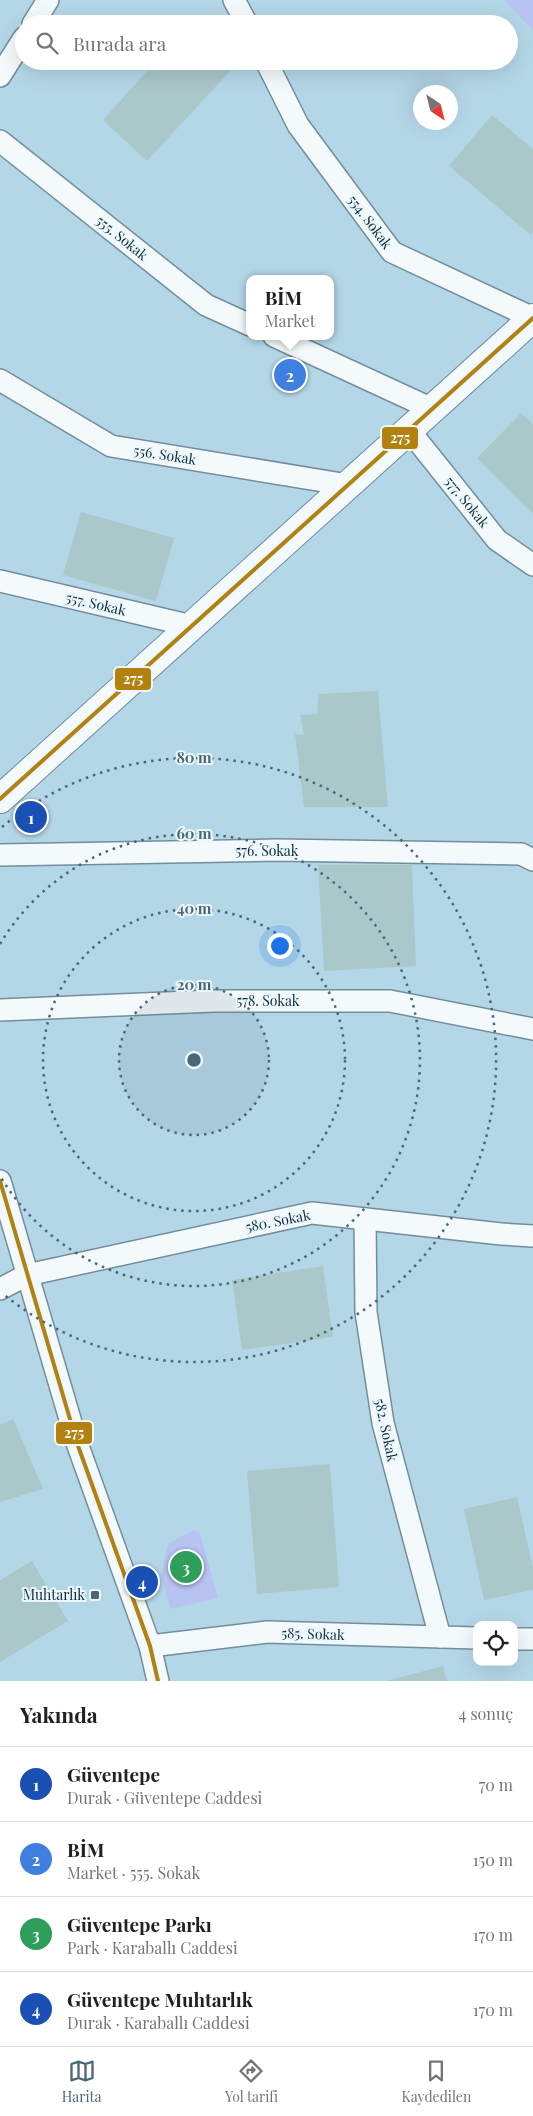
<!DOCTYPE html>
<html lang="tr">
<meta charset="utf-8">
<style>
:root{--surface:#fff;--page:#f6f6f6;--text:#202124;--muted:#757577;--line:#e0e0e0;--accent:#4a6775}
body{margin:0;font-family:"Playfair Display",serif;background:var(--page);color:var(--text)}
.controls{position:absolute;right:15px;bottom:15px;display:grid;overflow:hidden;border-radius:10px;box-shadow:0 5px 20px #0002}
.controls button{width:45px;height:45px;display:grid;place-items:center;padding:0;border:0;border-bottom:1px solid var(--line);background:var(--surface);color:var(--text);font:25px sans-serif}
.compass{position:absolute;left:413px;top:85px;width:45px;height:45px;border-radius:50%;background:var(--surface);box-shadow:0 5px 20px #0002;rotate:145deg}
.you{position:absolute;left:279px;top:945px;width:18px;height:18px;margin:-12px;border:4px solid #fff;border-radius:50%;background:#1a73e8;box-shadow:0 0 0 8px #1a73e833}
.badge{display:grid;place-items:center;width:32px;height:32px;border-radius:50%;background:var(--accent);color:#fff;font-size:16px;font-weight:700}
.pin{position:absolute;translate:-50% -50%;border:2px solid #fff;box-shadow:0 1px 5px #0006}
.popup{position:absolute;left:246px;top:275px;width:88px;height:65px;box-sizing:border-box;display:grid;place-content:center;border-radius:10px;background:var(--surface);filter:drop-shadow(0 1px 4px #0005);font-size:16px;white-space:nowrap;color:var(--muted)}
.popup b{font-size:19px;color:var(--text)}
.popup::after{content:'';position:absolute;left:50%;top:100%;margin-left:-10px;border:10px solid transparent;border-top-color:var(--surface)}
.list{margin:0;padding:0;list-style:none}
h2{display:flex;justify-content:space-between;align-items:center;height:65px;margin:0;padding:0 20px;font-size:21px}
h2 small{font-size:16px;font-weight:400;color:var(--muted)}
.list li{display:grid;grid-template-columns:32px 1fr auto;gap:15px;align-items:center;box-sizing:border-box;height:75px;padding:0 20px;border-top:1px solid var(--line)}
.list b{display:block;font-size:19px;white-space:nowrap}
.list p{margin:0;font-size:16px;white-space:nowrap;color:var(--muted)}
.list em{font-size:16px;font-style:normal;color:var(--muted)}
.icon{flex:none;width:28px;height:28px;fill:none;stroke:currentColor;stroke-width:2;stroke-linecap:round;stroke-linejoin:round}
.map{position:relative;flex:none;width:533px;height:1681px;overflow:hidden}
.search{position:absolute;background:var(--surface);box-shadow:0 5px 20px #0002;left:15px;right:15px;top:15px;height:55px;display:flex;align-items:center;gap:12px;box-sizing:border-box;padding:0 18px;border-radius:28px;color:var(--muted);font-size:19px}
.sheet{height:365px;background:var(--surface)}
nav{display:flex;justify-content:space-around;align-items:center;box-sizing:border-box;height:70px;border-top:1px solid var(--line);background:var(--surface);font-size:14px;color:var(--muted)}
nav a{display:grid;justify-items:center;gap:2px}
nav .on{color:var(--accent)}
.map>svg:first-child{display:block}
.green{fill:#b8c3f2}
.building{fill:#aac7ca}
.lines{fill:none;stroke-linecap:round;stroke-linejoin:round}
.street-casing{stroke:#728e9b;stroke-width:24}
.secondary-casing{stroke:#728e9b;stroke-width:30}
.street{stroke:#f4f9fc;stroke-width:21}
.secondary{stroke:#f4f9fc;stroke-width:28}
.bus-1-casing{stroke:#ebf8fe;stroke-width:8}
.bus-1{stroke:#b28110;stroke-width:4}
.ring{fill:none;stroke:#4a6775;stroke-width:2.5;stroke-dasharray:2.5 5}
.poi-dot{fill:#4a6775;stroke:#ebf8fe;stroke-width:2}
.labels{text-anchor:middle;stroke-width:4;stroke-linejoin:round;paint-order:stroke}
.street-label{font-size:14px;fill:#112b37;stroke:#ebf8fe}
.poi-label{font-size:14px;fill:#112b37;stroke:#ebf8fe;text-anchor:end}
.centre{fill:#4a6775;stroke:#ebf8fe;stroke-width:2.5}
.ring-label{font-size:15px;text-anchor:middle;font-weight:bold;fill:#4a6775;stroke:#ebf8fe;stroke-width:4;stroke-linejoin:round;paint-order:stroke}
.line-badge{stroke:#ebf8fe;stroke-width:2}
.badge-label{font-size:14px;text-anchor:middle;font-weight:bold;fill:#fff}
</style>
<div class="map">
<svg width="533" height="1681" viewBox="0 0 533 1681">
<rect width="100%" height="100%" fill="#b4d7e8"/>
<!-- green -->
<g class="green">
<path d="M 504,0 L 533,0 L 533,31 L 533,30 Z"/>
<path d="M 193,1530 L 200,1533 L 218,1598 L 171,1609 L 161,1576 L 168,1544 Z"/>
</g>
<!-- building -->
<g class="building">
<path d="M 156,61 L 219,61 L 230,71 L 147,161 L 103,120 Z"/>
<path d="M 492,115 L 533,149 L 533,232 L 531,235 L 449,166 Z"/>
<path d="M 521,413 L 533,424 L 533,514 L 477,458 Z"/>
<path d="M 81,512 L 174,538 L 156,601 L 63,575 Z"/>
<path d="M 378,691 L 388,807 L 304,807 L 295,734 L 304,735 L 300,715 L 317,714 L 319,694 Z"/>
<path d="M 318,865 L 412,865 L 416,966 L 324,971 Z"/>
<path d="M 323,1266 L 333,1337 L 242,1350 L 232,1280 Z"/>
<path d="M 13,1419 L 43,1489 L 0,1502 L 0,1425 Z"/>
<path d="M 330,1464 L 339,1587 L 257,1594 L 247,1471 Z"/>
<path d="M 517,1497 L 533,1568 L 533,1590 L 484,1600 L 464,1509 Z"/>
<path d="M 32,1561 L 68,1621 L 0,1662 L 0,1580 Z"/>
<path d="M 443,1666 L 447,1681 L 390,1681 L 390,1680 Z"/>
</g>
<g class="lines">
<!-- street casing -->
<g class="street-casing">
<g id="street">
<path d="M 234,0 L 247,24"/>
<path d="M 33,24 L 48,0"/>
<path d="M 266,61 L 298,125 L 392,252 L 533,318"/>
<path d="M 0,76 L 24,38"/>
<path d="M 0,141 L 206,305 L 250,325"/>
<path d="M 274,336 L 432,409"/>
<path d="M 0,380 L 111,446 L 348,485"/>
<path d="M 409,430 L 497,540 L 533,565"/>
<path d="M 0,581 L 192,626"/>
<path d="M 0,855 L 278,850 L 521,854 L 533,860"/>
<path d="M 0,1010 L 213,1001 L 390,1001 L 533,1029"/>
<path d="M 0,1181 L 77,1443 L 150,1646 L 158,1681"/>
<path d="M 365,1219 L 366,1312 L 383,1423 L 440,1637"/>
<path d="M 0,1289 L 27,1275 L 312,1213 L 501,1234 L 533,1236"/>
<path d="M 514,1639 L 533,1639"/>
<path d="M 150,1646 L 267,1632 L 477,1638"/>
</g>
</g>
<!-- secondary casing -->
<g class="secondary-casing">
<path id="secondary" d="M 0,799 L 533,318"/>
</g>
<!-- street -->
<use href="#street" class="street"/>
<!-- secondary -->
<use href="#secondary" class="secondary"/>
<!-- bus-1 casing -->
<g class="bus-1-casing">
<g id="bus-1">
<path d="M 0,799 L 533,318"/>
<path d="M 0,1181 L 77,1443 L 150,1646 L 158,1681"/>
</g>
</g>
<!-- bus-1 -->
<use href="#bus-1" class="bus-1"/>
</g>
<!-- distance rings -->
<circle cx="194" cy="1060" r="75" fill="#4a6775" fill-opacity=".12"/>
<g class="ring">
<circle cx="194" cy="1060" r="75"/>
<circle cx="194" cy="1060" r="151"/>
<path d="M0 944A226 226 0 1 1 0 1176"/>
<path d="M2 827A302 302 0 1 1 2 1293"/>
</g>
<!-- markers -->
<rect class="poi-dot" x="90" y="1590" width="10" height="10" rx="2.5"/>
<g class="labels">
<!-- street labels -->
<g class="street-label">
<text transform="translate(370 222) rotate(53)" y="5">554. Sokak</text>
<text transform="translate(122 238) rotate(39)" y="5">555. Sokak</text>
<text transform="translate(165 455) rotate(9)" y="5">556. Sokak</text>
<text transform="translate(467 502) rotate(51)" y="5">577. Sokak</text>
<text transform="translate(96 604) rotate(13)" y="5">557. Sokak</text>
<text x="267" y="856">576. Sokak</text>
<text x="268" y="1006">578. Sokak</text>
<text transform="translate(278 1221) rotate(-11)" y="5">580. Sokak</text>
<text transform="translate(386 1430) rotate(78)" y="5">582. Sokak</text>
<text transform="translate(313 1634) rotate(2)" y="5">585. Sokak</text>
</g>
<!-- poi labels -->
<g class="poi-label">
<text x="85" y="1600">Muhtarlık</text>
</g>
</g>
<circle cx="194" cy="1060" r="8" class="centre"/>
<g class="ring-label">
<text x="194" y="763">80 m</text>
<text x="194" y="839">60 m</text>
<text x="194" y="914">40 m</text>
<text x="194" y="990">20 m</text>
</g>
<g class="line-badge">
<rect x="381" y="426" width="38" height="24" rx="5" fill="#b28110"/>
<rect x="114" y="667" width="38" height="24" rx="5" fill="#b28110"/>
<rect x="55" y="1421" width="38" height="24" rx="5" fill="#b28110"/>
</g>
<g class="badge-label">
<text x="400" y="443">275</text>
<text x="133" y="684">275</text>
<text x="74" y="1438">275</text>
</g>
</svg>
<div class="controls">
<button><svg class="icon" aria-label="locate" viewBox="0 0 24 24"><circle cx="12" cy="12" r="6"/><path d="M12 2v4M12 18v4M2 12h4M18 12h4"/></svg></button>
</div>
<svg class="compass" viewBox="-18 -18 36 36"><path d="M0-13l5 13h-10z" fill="#e53935"/><path d="M0 13l5-13h-10z" fill="#757577"/></svg>
<div class="you"></div>
<div class="pin badge" style="left:31px;top:817px;background:#1a4fb4">1</div>
<div class="pin badge" style="left:290px;top:375px;background:#3f7fe0">2</div>
<div class="popup"><b>BİM</b>Market</div>
<div class="pin badge" style="left:186px;top:1567px;background:#2e9e5b">3</div>
<div class="pin badge" style="left:142px;top:1582px;background:#1a4fb4">4</div>
<div class="search"><svg class="icon" aria-label="search" viewBox="0 0 24 24"><circle cx="10" cy="10" r="6"/><path d="M15 15l6 6"/></svg>Burada ara</div>
</div>
<section class="sheet">
<h2>Yakında<small>4 sonuç</small></h2>
<ul class="list">
<li><span class="badge" style="background:#1a4fb4">1</span><div><b>Güventepe</b><p>Durak · Güventepe Caddesi</p></div><em>70 m</em></li>
<li><span class="badge" style="background:#3f7fe0">2</span><div><b>BİM</b><p>Market · 555. Sokak</p></div><em>150 m</em></li>
<li><span class="badge" style="background:#2e9e5b">3</span><div><b>Güventepe Parkı</b><p>Park · Karaballı Caddesi</p></div><em>170 m</em></li>
<li><span class="badge" style="background:#1a4fb4">4</span><div><b>Güventepe Muhtarlık</b><p>Durak · Karaballı Caddesi</p></div><em>170 m</em></li>
</ul>
</section>
<nav>
<a class="on"><svg class="icon" aria-label="map" viewBox="0 0 24 24"><path d="M3 6l6-2 6 2 6-2v14l-6 2-6-2-6 2zM9 4v14M15 6v14"/></svg>Harita</a>
<a><svg class="icon" aria-label="directions" viewBox="0 0 24 24"><path d="M12 3l9 9-9 9-9-9zM9 14v-3h6M13 9l2 2-2 2"/></svg>Yol tarifi</a>
<a><svg class="icon" aria-label="saved" viewBox="0 0 24 24"><path d="M7 4h10v16l-5-4-5 4z"/></svg>Kaydedilen</a>
</nav>
